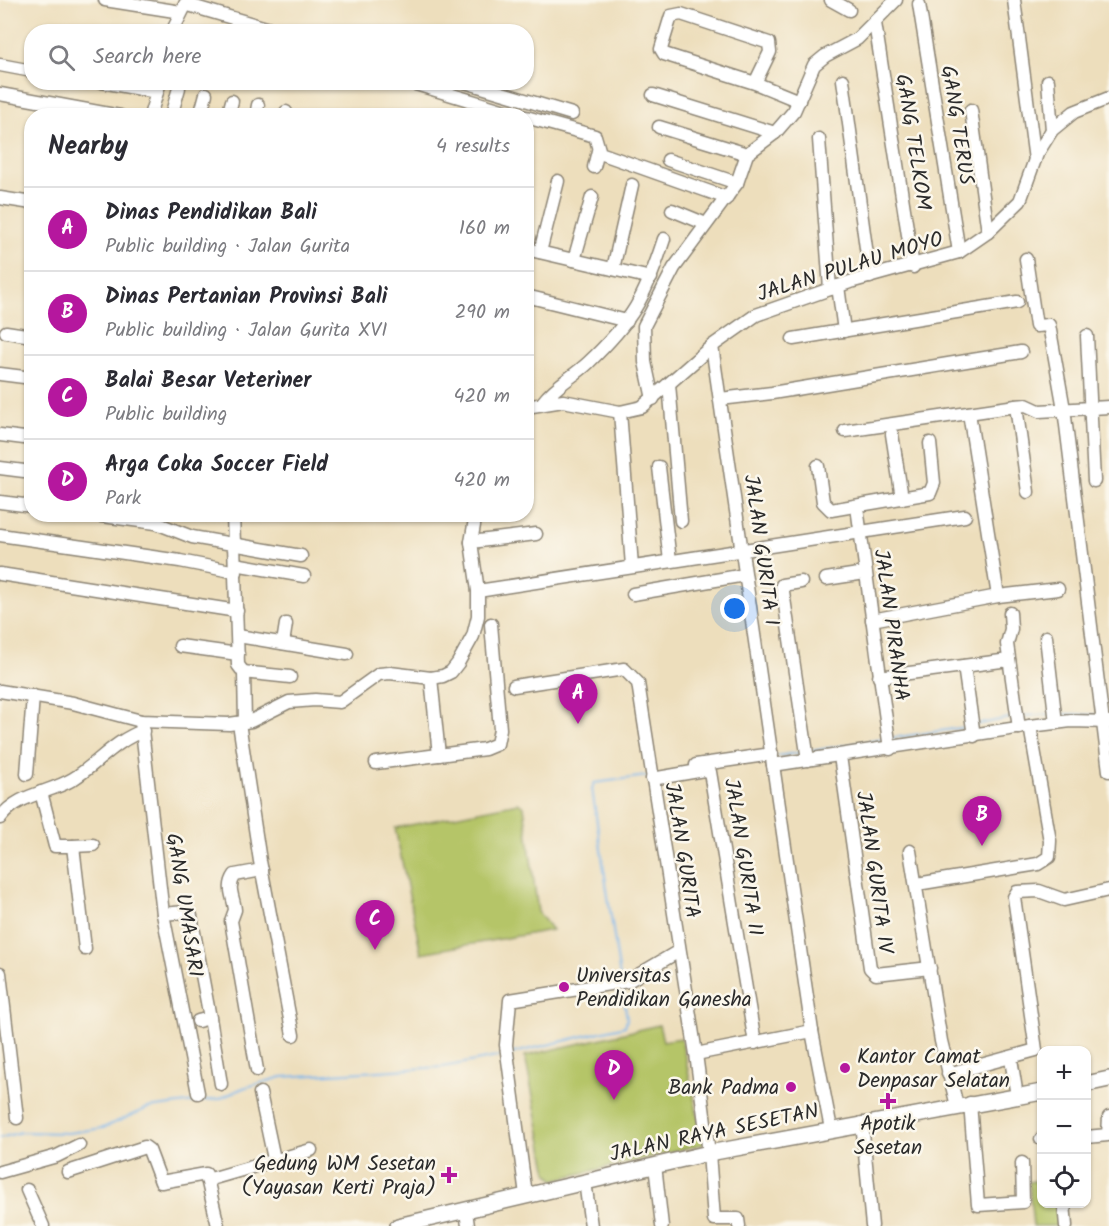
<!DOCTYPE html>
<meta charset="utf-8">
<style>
:root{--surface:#fff;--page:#f7f7f7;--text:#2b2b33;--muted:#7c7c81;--line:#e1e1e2;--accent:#b5179e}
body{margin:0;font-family:Kalam,sans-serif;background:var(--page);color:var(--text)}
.controls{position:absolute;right:18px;bottom:18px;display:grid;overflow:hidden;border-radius:12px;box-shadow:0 2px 4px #0004}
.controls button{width:54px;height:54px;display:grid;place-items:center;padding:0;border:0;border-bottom:2px solid var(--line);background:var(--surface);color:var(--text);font:30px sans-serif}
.you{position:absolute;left:735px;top:609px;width:21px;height:21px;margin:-15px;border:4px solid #fff;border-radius:50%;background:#1a73e8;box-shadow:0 0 0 9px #1a73e833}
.badge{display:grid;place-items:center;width:39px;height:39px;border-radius:50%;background:var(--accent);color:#fff;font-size:20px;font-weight:700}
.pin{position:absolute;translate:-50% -50px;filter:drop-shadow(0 2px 3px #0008)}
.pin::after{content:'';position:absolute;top:32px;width:21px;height:18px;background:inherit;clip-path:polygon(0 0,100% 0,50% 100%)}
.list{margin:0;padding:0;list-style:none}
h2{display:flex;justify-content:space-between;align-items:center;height:78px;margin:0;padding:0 24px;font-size:26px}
h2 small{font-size:20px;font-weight:400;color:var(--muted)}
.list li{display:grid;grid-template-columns:39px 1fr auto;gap:18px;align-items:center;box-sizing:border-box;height:84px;padding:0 24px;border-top:2px solid var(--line)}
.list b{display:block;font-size:22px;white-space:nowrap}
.list p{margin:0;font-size:20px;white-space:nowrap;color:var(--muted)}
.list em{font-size:20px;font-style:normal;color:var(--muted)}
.icon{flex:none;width:33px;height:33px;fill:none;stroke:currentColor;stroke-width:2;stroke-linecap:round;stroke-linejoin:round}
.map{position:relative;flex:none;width:1109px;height:1226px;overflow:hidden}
.search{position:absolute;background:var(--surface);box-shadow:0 2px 4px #0004;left:24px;top:24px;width:510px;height:66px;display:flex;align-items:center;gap:15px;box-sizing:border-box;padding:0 21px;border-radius:24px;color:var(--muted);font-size:22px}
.panel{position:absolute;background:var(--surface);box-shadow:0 2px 4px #0004;left:24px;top:108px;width:510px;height:414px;border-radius:24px}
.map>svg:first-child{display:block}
.green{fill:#b5c567;stroke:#707849;stroke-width:1.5}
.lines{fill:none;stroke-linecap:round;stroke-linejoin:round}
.stream{stroke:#7ab5eb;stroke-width:2}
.minor-casing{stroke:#8c8474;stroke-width:15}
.major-casing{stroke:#8c8474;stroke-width:18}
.minor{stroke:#fff;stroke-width:12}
.major{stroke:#fff;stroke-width:15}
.poi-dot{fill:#b5179e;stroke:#fbf7ec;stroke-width:2}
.labels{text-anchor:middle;stroke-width:5;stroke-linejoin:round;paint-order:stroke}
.street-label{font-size:21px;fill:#2b2b2b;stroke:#fbf7ec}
.poi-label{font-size:21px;fill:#2b2b2b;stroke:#fbf7ec;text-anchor:start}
</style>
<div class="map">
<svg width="1109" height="1226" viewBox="0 0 1109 1226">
<rect width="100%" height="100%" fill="#fbf7ec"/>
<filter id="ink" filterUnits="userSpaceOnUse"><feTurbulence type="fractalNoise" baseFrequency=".0167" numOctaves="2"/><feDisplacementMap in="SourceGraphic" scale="12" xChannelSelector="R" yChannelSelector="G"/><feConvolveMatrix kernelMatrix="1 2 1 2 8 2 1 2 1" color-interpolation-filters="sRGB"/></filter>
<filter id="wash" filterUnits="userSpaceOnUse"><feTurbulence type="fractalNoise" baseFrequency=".008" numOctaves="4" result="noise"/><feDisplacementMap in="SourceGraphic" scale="24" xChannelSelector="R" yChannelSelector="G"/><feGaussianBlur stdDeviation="1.35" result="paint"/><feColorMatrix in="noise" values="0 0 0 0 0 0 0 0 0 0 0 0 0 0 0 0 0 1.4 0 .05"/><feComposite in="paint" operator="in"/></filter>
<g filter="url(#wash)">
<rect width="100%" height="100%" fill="#eddebc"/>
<!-- green -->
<g class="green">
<path d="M 518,803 L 524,807 L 538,912 L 552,930 L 421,953 L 395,828 Z"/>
<path d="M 659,1025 L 663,1041 L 681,1038 L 704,1144 L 554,1180 L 548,1173 L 525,1056 Z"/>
<path d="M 1041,1180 L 1042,1204 L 1064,1204 L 1065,1226 L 1033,1226 L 1029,1182 Z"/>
</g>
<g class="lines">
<!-- stream -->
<g class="stream">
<path d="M 1058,714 L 1098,715"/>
<path d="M 1022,716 L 1050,714"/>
<path d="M 975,725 L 1014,717"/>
<path d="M 892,738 L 967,727"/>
<path d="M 812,751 L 884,739"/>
<path d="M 777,756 L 804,752"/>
<path d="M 620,977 L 592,789 L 594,783 L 647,776"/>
<path d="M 510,1054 L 625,1026 L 627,1019 L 622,985"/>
<path d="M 0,1138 L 21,1132 L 68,1133 L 103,1128 L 148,1108 L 219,1099 L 243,1088 L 282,1077 L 443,1067 L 502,1056"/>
</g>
</g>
</g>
<g filter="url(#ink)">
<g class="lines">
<!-- minor casing -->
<g class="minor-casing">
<g id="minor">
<path d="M 105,0 L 181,12"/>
<path d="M 831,0 L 849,10"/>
<path d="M 1014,0 L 1035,160"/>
<path d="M 185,4 L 280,32"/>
<path d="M 919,4 L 959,252"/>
<path d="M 875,23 L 913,267"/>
<path d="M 172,32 L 185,6"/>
<path d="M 0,65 L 32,71"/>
<path d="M 843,80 L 870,277"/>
<path d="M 1048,81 L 1052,130"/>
<path d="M 102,82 L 157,92"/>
<path d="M 409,82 L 522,116"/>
<path d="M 465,82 L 572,114"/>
<path d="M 755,83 L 770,52 L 769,43 L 681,14 L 671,16 L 661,49 L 664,54 L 755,83 L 799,101"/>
<path d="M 0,94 L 120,116"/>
<path d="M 653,95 L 775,133"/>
<path d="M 971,110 L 988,232"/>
<path d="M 150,116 L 160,82"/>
<path d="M 171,116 L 179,88"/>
<path d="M 200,116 L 206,94"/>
<path d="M 228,116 L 232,101"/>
<path d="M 256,116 L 258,105"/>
<path d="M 285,116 L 286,112"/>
<path d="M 526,117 L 595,136 L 600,153 L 727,198"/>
<path d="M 659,127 L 747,154"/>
<path d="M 819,139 L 830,289"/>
<path d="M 668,160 L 737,183"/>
<path d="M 594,167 L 598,151"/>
<path d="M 0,198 L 32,203"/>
<path d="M 672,210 L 706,224"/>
<path d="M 526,249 L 651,278"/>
<path d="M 540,252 L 558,181"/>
<path d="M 1026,259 L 1036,326 L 1049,325 L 1064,409 L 1109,771"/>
<path d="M 574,260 L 592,197"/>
<path d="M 613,269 L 632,185"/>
<path d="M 838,286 L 844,331"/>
<path d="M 526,296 L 627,321"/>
<path d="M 6,332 L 32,336"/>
<path d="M 1087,336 L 1094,481"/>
<path d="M 793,339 L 1017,302"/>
<path d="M 712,346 L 773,765 L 1030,726 L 1071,721 L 1109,722"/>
<path d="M 0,374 L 32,378"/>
<path d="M 669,384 L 681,521"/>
<path d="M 653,399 L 645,362 L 644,326 L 674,268 L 737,183 L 747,154 L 775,133 L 794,111 L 814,65 L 825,56 L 857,39 L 896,0"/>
<path d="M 720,399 L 772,393 L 1021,352"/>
<path d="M 543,402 C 556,385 573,377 588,363 C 633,320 645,298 664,239"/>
<path d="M 1016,406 L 1028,492"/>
<path d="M 526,407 L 563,401 L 620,412 L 642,407 L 712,346 L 756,315 L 850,282 L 959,252 L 988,232 L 1020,201 L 1037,154 L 1052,130 L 1074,112 L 1109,98"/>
<path d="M 620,412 L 632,566"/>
<path d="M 969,413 L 998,596"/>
<path d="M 845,431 L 1016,406 L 1026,405 L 1039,411 L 1109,407"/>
<path d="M 892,434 L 902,498"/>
<path d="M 0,435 L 32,439"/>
<path d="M 818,466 L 823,502 L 831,510 L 930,493 L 934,483 L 930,443"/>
<path d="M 659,467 L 670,561"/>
<path d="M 0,468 L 32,472"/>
<path d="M 0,502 L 32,506"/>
<path d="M 857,507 L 890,749"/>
<path d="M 87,514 L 156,523 L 192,537 L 301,556"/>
<path d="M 233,514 L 238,665 L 244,673 L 245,722"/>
<path d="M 0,535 L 180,561 L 236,572"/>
<path d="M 471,542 L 536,534"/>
<path d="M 235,564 L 304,576"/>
<path d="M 0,574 L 237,611"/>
<path d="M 826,579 L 865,573"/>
<path d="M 801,582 L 782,585 L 808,760"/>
<path d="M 478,591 L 965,516"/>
<path d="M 633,594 L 745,575"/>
<path d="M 1010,613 L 1011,629 L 1007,644 L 1019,728"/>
<path d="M 872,620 L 998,596 L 1058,589"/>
<path d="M 238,636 L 347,654"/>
<path d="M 1046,637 L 1056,723"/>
<path d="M 283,643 L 286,624"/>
<path d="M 180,646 L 238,654"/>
<path d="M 964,666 L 974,736"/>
<path d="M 243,672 L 290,677"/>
<path d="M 879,677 L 1009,660"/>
<path d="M 431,678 L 439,755"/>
<path d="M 514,686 L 624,669 L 638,683 L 696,1054 L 709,1153 L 714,1219 L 738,1219 L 739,1226"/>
<path d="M 0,691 L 73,703 L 141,721 L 229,724 L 251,721 L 289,702 L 315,700 L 340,702 L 379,674 L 390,673 L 431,678 L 443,676 L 451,672 L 458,663 L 473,636 L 478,616 L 478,591 L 471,542 L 476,514"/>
<path d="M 141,721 L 163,914 L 198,1093"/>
<path d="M 239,723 L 260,861 L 293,1035"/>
<path d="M 840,756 L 870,968 L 876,974 L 930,968"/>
<path d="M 376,763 L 485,749 L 497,744 L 500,729 L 491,624"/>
<path d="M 696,765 L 772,754"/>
<path d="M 773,765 L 812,1031 L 831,1129"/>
<path d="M 27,774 L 33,696"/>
<path d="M 652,779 L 704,770 L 710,772 L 755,1043"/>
<path d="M 41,792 L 55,846 L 73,846 L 85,949"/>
<path d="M 0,818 C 19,793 48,794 73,779 C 97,764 116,740 143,731"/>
<path d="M 73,846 L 93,845"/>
<path d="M 910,851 L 941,1041 L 957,1106"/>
<path d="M 917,884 L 1038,864 L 1049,857 L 1050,841 L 1030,726"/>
<path d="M 163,914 L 185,912 L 191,916 L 210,1018 L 198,1021"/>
<path d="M 0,973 L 17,1118"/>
<path d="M 210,1018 L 221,1084"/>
<path d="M 696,1054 L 812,1031"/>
<path d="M 1011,1059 L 1017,1096"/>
<path d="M 257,1070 L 231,921 L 235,910 C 234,897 226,888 235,875 L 262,870"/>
<path d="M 948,1074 L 1036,1050 L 1014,897 L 1017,892 L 1039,891 L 1064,900 L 1109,890"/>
<path d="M 260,1093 L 274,1159"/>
<path d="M 970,1103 L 978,1205 L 1023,1202 L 1022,1163"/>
<path d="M 862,1123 L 872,1226"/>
<path d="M 1086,1137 L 1108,1135 L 1109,1117"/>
<path d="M 1041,1139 L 1042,1139"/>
<path d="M 655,1165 L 662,1226"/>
<path d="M 0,1172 L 57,1156 L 79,1145"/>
<path d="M 68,1172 L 145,1147 L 149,1150 L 161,1182 L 206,1174 L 218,1226"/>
<path d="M 207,1180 L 311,1150"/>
<path d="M 585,1181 L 591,1226"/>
<path d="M 27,1190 L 43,1226"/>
<path d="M 526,1195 L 506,1045 L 510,1000 L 628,981 L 679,951"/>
<path d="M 1064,1204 L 1066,1226"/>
<path d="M 466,1211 L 468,1226"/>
</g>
</g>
<!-- major casing -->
<g class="major-casing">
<g id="major">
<path d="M 1086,1084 L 1109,1079"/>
<path d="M 398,1226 L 709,1153 L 1042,1092"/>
</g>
</g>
<!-- minor -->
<use href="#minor" class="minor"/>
<!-- major -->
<use href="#major" class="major"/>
</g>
</g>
<!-- markers -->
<g class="poi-dot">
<circle cx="564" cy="987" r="6"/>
<circle cx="845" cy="1068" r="6"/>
<circle cx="791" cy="1087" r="6"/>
<path d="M885 1092h6v6h6v6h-6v6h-6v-6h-6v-6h6z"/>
<path d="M446 1166h6v6h6v6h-6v6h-6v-6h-6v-6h6z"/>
</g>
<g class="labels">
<!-- street labels -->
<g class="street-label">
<text transform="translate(958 125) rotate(81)" y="7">GANG TERUS</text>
<text transform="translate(914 142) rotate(81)" y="7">GANG TELKOM</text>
<text transform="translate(850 266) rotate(-17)" y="7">JALAN PULAU MOYO</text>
<text transform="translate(762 550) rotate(82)" y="7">JALAN GURITA I</text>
<text transform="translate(892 625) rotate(82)" y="7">JALAN PIRANHA</text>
<text transform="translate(683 850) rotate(81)" y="7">JALAN GURITA</text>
<text transform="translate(744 857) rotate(81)" y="7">JALAN GURITA II</text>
<text transform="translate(875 872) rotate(82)" y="7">JALAN GURITA IV</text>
<text transform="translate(185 905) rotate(81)" y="7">GANG UMASARI</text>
<text transform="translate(714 1132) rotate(-12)" y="7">JALAN RAYA SESETAN</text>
</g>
<!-- poi labels -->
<g class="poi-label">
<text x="576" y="982">Universitas<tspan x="576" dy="24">Pendidikan Ganesha</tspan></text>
<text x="857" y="1063">Kantor Camat<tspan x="857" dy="24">Denpasar Selatan</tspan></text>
<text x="779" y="1094" text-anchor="end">Bank Padma</text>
<text x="888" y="1130" text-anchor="middle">Apotik<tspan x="888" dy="24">Sesetan</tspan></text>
<text x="436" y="1170" text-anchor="end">Gedung WM Sesetan<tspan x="436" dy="24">(Yayasan Kerti Praja)</tspan></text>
</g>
</g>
</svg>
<div class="controls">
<button>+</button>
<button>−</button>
<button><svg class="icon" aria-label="locate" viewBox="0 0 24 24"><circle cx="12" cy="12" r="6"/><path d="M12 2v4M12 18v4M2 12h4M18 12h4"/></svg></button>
</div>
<div class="you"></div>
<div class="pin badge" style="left:578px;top:724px">A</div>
<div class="pin badge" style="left:982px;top:846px">B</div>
<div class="pin badge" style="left:375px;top:950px">C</div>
<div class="pin badge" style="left:614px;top:1100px">D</div>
<div class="search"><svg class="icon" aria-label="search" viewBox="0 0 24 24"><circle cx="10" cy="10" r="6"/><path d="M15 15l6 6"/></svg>Search here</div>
<section class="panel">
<h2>Nearby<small>4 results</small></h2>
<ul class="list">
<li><span class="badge">A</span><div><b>Dinas Pendidikan Bali</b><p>Public building · Jalan Gurita</p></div><em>160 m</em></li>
<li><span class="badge">B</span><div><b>Dinas Pertanian Provinsi Bali</b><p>Public building · Jalan Gurita XVI</p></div><em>290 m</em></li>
<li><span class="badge">C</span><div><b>Balai Besar Veteriner</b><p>Public building</p></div><em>420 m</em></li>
<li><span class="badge">D</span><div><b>Arga Coka Soccer Field</b><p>Park</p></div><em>420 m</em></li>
</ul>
</section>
</div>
